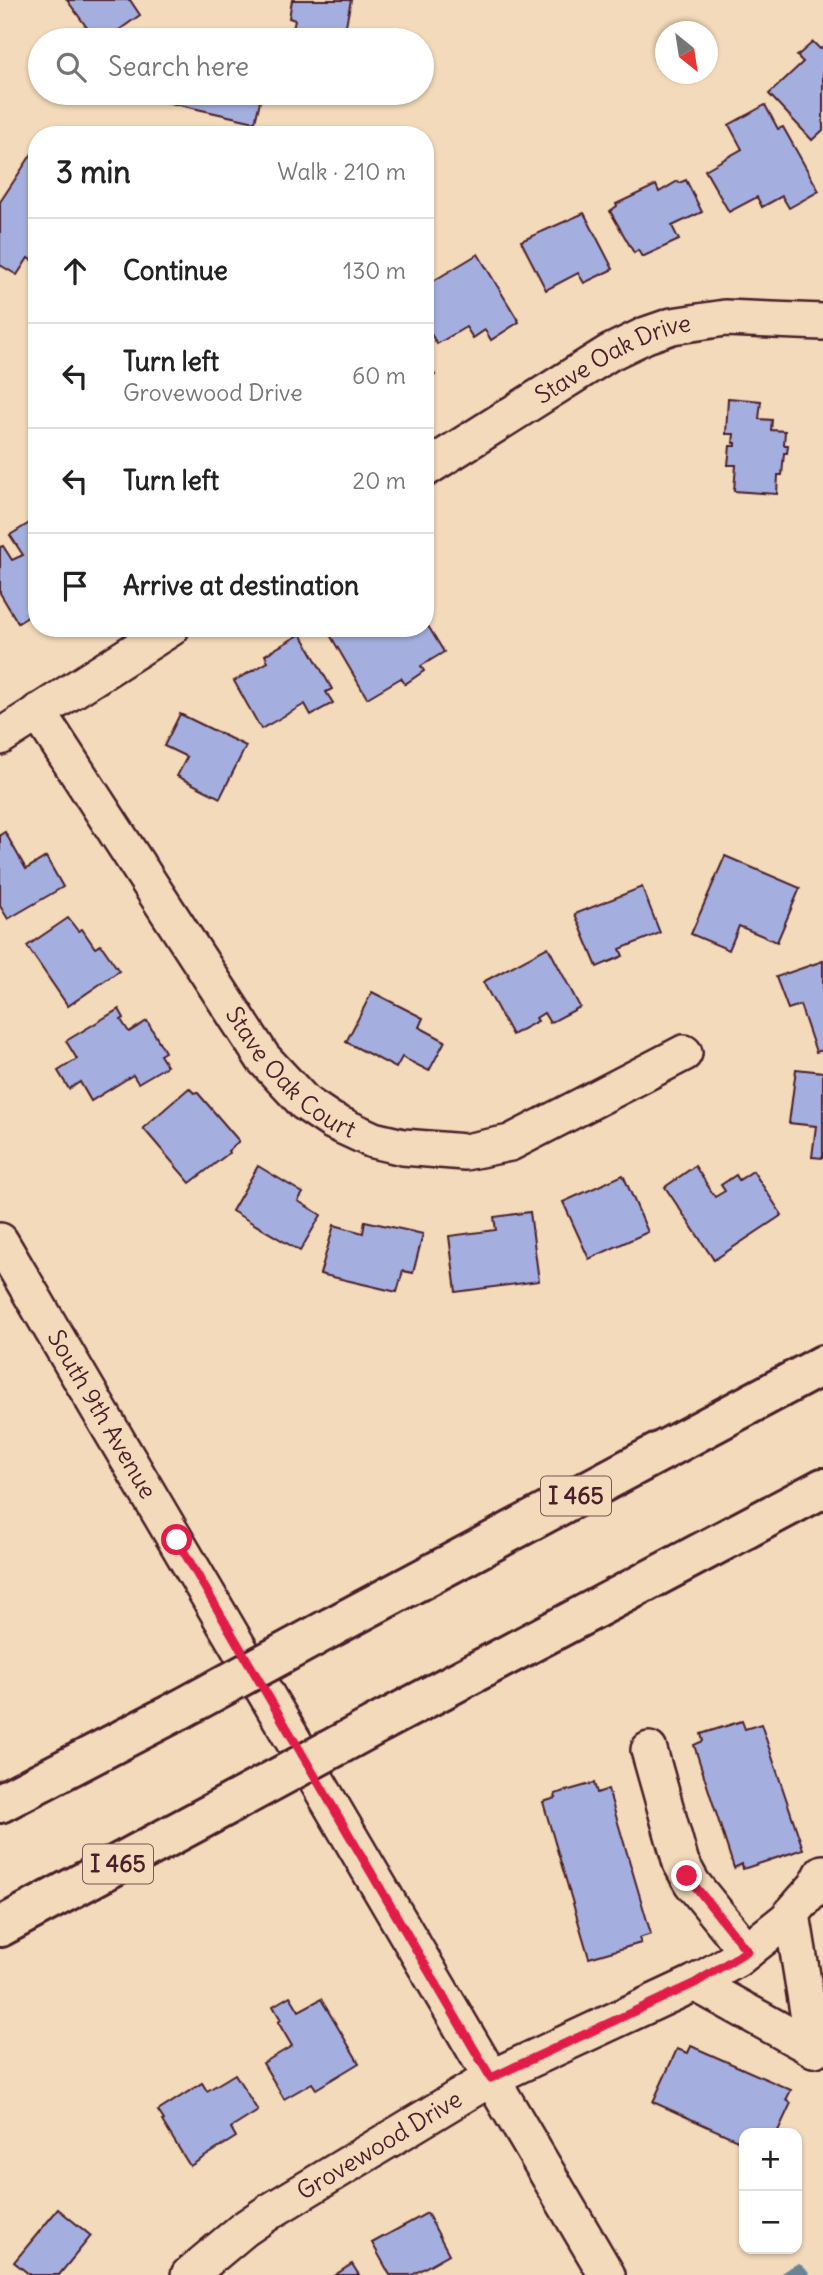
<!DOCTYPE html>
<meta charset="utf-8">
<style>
:root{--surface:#fff;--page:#f6f6f6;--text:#222;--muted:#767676;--line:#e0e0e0}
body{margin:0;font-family:Delius,sans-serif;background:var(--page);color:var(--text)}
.controls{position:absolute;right:21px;bottom:21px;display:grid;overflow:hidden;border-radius:14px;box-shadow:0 2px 5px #0004}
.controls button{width:63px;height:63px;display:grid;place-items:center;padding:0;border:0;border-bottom:2px solid var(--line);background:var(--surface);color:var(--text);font:35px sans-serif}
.compass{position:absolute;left:655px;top:21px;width:63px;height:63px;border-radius:50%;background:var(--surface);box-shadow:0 2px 5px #0004;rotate:150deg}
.stop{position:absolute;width:21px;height:21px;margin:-16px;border:5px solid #e11d48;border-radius:50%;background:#fff}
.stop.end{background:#e11d48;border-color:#fff;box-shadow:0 2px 7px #0008}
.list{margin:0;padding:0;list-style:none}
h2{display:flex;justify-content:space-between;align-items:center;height:91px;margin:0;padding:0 28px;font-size:30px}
h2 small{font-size:23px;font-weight:400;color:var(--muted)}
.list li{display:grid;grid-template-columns:46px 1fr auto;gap:21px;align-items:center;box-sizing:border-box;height:105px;padding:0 28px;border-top:2px solid var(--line)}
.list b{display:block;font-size:26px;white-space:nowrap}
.list p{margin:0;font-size:23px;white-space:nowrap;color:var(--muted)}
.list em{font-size:23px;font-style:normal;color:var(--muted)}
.icon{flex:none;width:38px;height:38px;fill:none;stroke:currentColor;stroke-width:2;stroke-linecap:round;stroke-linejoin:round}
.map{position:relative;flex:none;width:823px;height:2275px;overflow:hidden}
.search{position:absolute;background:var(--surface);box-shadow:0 2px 5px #0004;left:28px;top:28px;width:406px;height:77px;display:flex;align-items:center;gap:18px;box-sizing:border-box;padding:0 24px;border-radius:38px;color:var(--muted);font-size:26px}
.panel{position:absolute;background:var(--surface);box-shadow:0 2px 5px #0004;left:28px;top:126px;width:406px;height:511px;border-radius:28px}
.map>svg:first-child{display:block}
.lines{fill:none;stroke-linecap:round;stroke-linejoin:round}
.stream{stroke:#698497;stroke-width:10}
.building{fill:#a5afdf;stroke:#4a1f2b;stroke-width:2}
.minor-casing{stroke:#4a1f2b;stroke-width:40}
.highway-casing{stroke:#4a1f2b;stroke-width:44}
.minor{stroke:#f2daba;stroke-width:35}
.highway{stroke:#f2daba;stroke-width:38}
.highway-bridge-casing{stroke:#4a1f2b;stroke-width:44;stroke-linecap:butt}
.highway-bridge{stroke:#f2daba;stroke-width:38}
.route{stroke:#e11d48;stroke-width:9}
.labels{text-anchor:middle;stroke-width:5;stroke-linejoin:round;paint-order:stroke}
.shield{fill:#f2daba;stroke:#7c5756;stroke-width:2}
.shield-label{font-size:23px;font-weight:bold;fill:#4a1f2b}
.street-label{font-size:24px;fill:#4a1f2b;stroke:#f2daba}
</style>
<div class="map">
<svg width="823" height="2275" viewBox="0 0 823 2275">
<rect width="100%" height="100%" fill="#f2daba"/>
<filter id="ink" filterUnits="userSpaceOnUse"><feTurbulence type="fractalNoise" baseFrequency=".0143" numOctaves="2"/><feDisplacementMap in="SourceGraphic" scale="14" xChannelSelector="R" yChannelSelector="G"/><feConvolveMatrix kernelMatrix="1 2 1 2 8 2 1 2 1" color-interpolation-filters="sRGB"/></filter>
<g filter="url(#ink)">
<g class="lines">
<!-- stream -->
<path class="stream" d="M 787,2275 L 798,2269 L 805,2275"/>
</g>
<!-- building -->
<g class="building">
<path d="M 67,0 L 130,0 L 140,15 L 105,40 L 96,40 Z"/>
<path d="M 292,0 L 351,0 L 343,40 L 291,40 L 295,20 L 289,18 Z"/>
<path d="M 813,42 L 820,49 L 823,47 L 823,130 L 812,140 L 769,94 L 803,62 L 797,56 Z"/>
<path d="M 136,93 L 262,93 L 255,122 L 135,95 Z"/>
<path d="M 765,105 L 778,129 L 783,127 L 819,191 L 789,208 L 782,196 L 762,207 L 757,197 L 729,212 L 705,170 L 742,149 L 729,125 Z"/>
<path d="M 37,146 L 37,264 L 28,258 L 17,275 L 0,265 L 0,202 Z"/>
<path d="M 686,180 L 702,212 L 672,226 L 679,240 L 642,257 L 638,250 L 634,253 L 610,211 L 617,206 L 616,204 L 656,185 L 659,192 L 678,181 L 679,183 Z"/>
<path d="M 584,213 L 613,269 L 584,283 L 578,273 L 546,290 L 521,241 Z"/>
<path d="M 478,254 L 519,322 L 491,340 L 485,330 L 473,338 L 466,327 L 437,344 L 425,324 L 425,286 Z"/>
<path d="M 425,360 L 435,375 L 425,382 Z"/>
<path d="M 728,398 L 761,401 L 759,419 L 772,420 L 771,430 L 785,431 L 784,445 L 788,445 L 787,453 L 784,453 L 782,475 L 778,475 L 777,494 L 734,491 L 736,465 L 728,465 L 730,446 L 736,446 L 736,443 L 733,443 L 734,434 L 726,434 Z"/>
<path d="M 36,519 L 37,611 L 18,623 L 0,593 L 0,547 L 3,546 L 12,560 L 23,555 L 10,535 Z"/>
<path d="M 425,621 L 444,652 L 421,666 L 424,671 L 405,684 L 401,678 L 367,698 L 326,628 L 425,628 Z"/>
<path d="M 301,634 L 332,689 L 326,692 L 333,703 L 311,715 L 305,704 L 261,729 L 234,681 L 268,662 L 265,655 Z"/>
<path d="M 180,714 L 246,746 L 220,798 L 177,776 L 187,757 L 164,746 Z"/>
<path d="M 5,832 L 26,869 L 46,857 L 63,887 L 8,919 L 0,906 L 0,835 Z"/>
<path d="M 725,856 L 800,888 L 777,942 L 739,926 L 729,950 L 691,934 Z"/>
<path d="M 642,887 L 660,933 L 620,949 L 623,956 L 597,967 L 575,914 Z"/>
<path d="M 68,918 L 78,931 L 82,929 L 95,948 L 101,945 L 119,971 L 68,1006 L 27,946 Z"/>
<path d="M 548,947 L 580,1007 L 550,1023 L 544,1013 L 536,1018 L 538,1021 L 512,1035 L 483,982 Z"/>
<path d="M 823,961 L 823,1050 L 816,1052 L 800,1005 L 788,1009 L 776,977 Z"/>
<path d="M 372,992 L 423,1018 L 419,1027 L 445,1041 L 429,1071 L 402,1057 L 396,1068 L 346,1042 Z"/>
<path d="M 119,1009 L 124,1018 L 121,1020 L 129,1032 L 147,1021 L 165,1052 L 160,1055 L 167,1066 L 138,1083 L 133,1075 L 91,1101 L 80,1082 L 69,1089 L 58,1071 L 77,1059 L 66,1041 Z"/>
<path d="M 796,1069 L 823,1072 L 823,1158 L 812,1157 L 816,1126 L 789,1123 Z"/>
<path d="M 189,1088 L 194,1093 L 197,1092 L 239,1141 L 228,1151 L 229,1153 L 190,1183 L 143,1128 Z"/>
<path d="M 258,1166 L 303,1193 L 298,1201 L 321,1215 L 300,1251 L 232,1211 Z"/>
<path d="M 695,1166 L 715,1197 L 725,1191 L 721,1185 L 736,1175 L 739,1180 L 753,1171 L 782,1215 L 714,1260 L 665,1187 Z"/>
<path d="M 623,1175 L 648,1232 L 589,1259 L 563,1202 Z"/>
<path d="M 530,1212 L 539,1281 L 456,1292 L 449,1236 L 496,1230 L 494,1217 Z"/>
<path d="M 365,1221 L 423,1234 L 413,1273 L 403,1271 L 397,1292 L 320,1274 L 334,1225 L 363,1233 Z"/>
<path d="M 742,1721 L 745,1729 L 761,1724 L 803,1849 L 743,1869 L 742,1864 L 734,1868 L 694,1745 L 703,1741 L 701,1734 Z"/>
<path d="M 594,1783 L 597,1793 L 608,1789 L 651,1934 L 639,1938 L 641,1943 L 589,1958 L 543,1802 L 556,1798 L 555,1794 Z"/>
<path d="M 290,1996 L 299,2011 L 321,1999 L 359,2063 L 316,2089 L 312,2083 L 284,2099 L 263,2063 L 292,2046 L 278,2022 L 281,2020 L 273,2006 Z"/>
<path d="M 691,2046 L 791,2090 L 786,2100 L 791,2103 L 777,2133 L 744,2133 L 744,2143 L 653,2102 L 677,2049 L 688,2053 Z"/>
<path d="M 235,2074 L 258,2111 L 231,2128 L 236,2137 L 190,2166 L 162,2121 L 164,2120 L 158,2111 L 202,2083 L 207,2091 Z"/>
<path d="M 58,2209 L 91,2236 L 59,2275 L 30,2275 L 14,2262 Z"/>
<path d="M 427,2213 L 449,2254 L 412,2275 L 390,2275 L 372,2243 Z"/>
<path d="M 352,2264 L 359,2275 L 335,2275 Z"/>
</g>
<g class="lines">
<!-- minor casing -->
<g class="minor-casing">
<g id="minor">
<path id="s1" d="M 425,469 L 609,353 L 646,335 L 672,326 L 725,318 L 823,322"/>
<path id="s2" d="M 38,712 L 263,1058 L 305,1103 L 332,1121 L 373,1140 L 403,1147 L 465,1152 L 510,1143 L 684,1053"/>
<path d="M 0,737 L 171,628"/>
<path id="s3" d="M 0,1241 L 607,2275"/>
<path d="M 649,1750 L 681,1863 L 692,1883 L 747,1951"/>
<path d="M 792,1914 L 814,2049"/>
<path d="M 695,1983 L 814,2049"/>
<path id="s4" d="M 189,2275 L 244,2229 L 269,2212 L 491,2078 L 695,1983 L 737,1959 L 786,1920 L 816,1886 L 823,1873"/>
</g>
</g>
<!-- highway casing -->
<g class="highway-casing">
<g id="highway">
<path d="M 330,1628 L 823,1365"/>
<path d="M 383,1721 L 823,1488"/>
<path d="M 0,1803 L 181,1709"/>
<path d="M 0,1927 L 235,1801"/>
</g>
</g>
<!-- minor -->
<use href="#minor" class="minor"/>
<!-- highway -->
<use href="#highway" class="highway"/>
<!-- highway-bridge casing -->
<g class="highway-bridge-casing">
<g id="highway-bridge">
<path d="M 181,1709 L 330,1628"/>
<path d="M 235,1801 L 383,1721"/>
</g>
</g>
<!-- highway-bridge -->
<use href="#highway-bridge" class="highway-bridge"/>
</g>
</g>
<g class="lines" filter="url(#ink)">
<!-- route -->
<path class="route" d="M 177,1540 L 491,2078 L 695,1983 L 747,1951 L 687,1876"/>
</g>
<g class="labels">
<!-- shield labels -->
<g class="shield">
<rect x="541" y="1476.5" width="70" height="39" rx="5"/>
<rect x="83" y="1844.5" width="70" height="39" rx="5"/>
</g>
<g class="shield-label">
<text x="576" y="1504">I 465</text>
<text x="118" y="1872">I 465</text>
</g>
<!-- street labels -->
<g class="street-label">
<text dy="8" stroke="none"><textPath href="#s1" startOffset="219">Stave Oak Drive</textPath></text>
<text dy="8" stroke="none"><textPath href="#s2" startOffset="443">Stave Oak Court</textPath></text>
<text dy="8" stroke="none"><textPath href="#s3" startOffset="201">South 9th Avenue</textPath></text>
<text dy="8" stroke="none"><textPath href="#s4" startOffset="231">Grovewood Drive</textPath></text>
</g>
</g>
</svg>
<div class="controls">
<button>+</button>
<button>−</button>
</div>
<svg class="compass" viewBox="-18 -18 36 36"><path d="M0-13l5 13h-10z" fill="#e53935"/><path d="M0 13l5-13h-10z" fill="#767676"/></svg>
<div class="stop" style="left:177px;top:1540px"></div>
<div class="stop end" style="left:687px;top:1876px"></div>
<div class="search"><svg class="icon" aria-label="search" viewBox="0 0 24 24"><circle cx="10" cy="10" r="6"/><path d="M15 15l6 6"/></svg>Search here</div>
<section class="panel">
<h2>3 min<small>Walk · 210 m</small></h2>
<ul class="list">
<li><svg class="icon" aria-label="ahead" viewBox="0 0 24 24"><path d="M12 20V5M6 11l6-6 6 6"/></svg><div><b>Continue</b></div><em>130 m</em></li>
<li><svg class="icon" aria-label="left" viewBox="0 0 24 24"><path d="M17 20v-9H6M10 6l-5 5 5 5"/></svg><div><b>Turn left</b><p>Grovewood Drive</p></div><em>60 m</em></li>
<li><svg class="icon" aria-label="left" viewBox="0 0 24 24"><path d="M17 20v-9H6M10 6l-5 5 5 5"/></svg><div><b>Turn left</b></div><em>20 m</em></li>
<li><svg class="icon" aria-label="arrive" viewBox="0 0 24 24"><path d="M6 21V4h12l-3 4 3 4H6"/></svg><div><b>Arrive at destination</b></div></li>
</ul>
</section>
</div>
